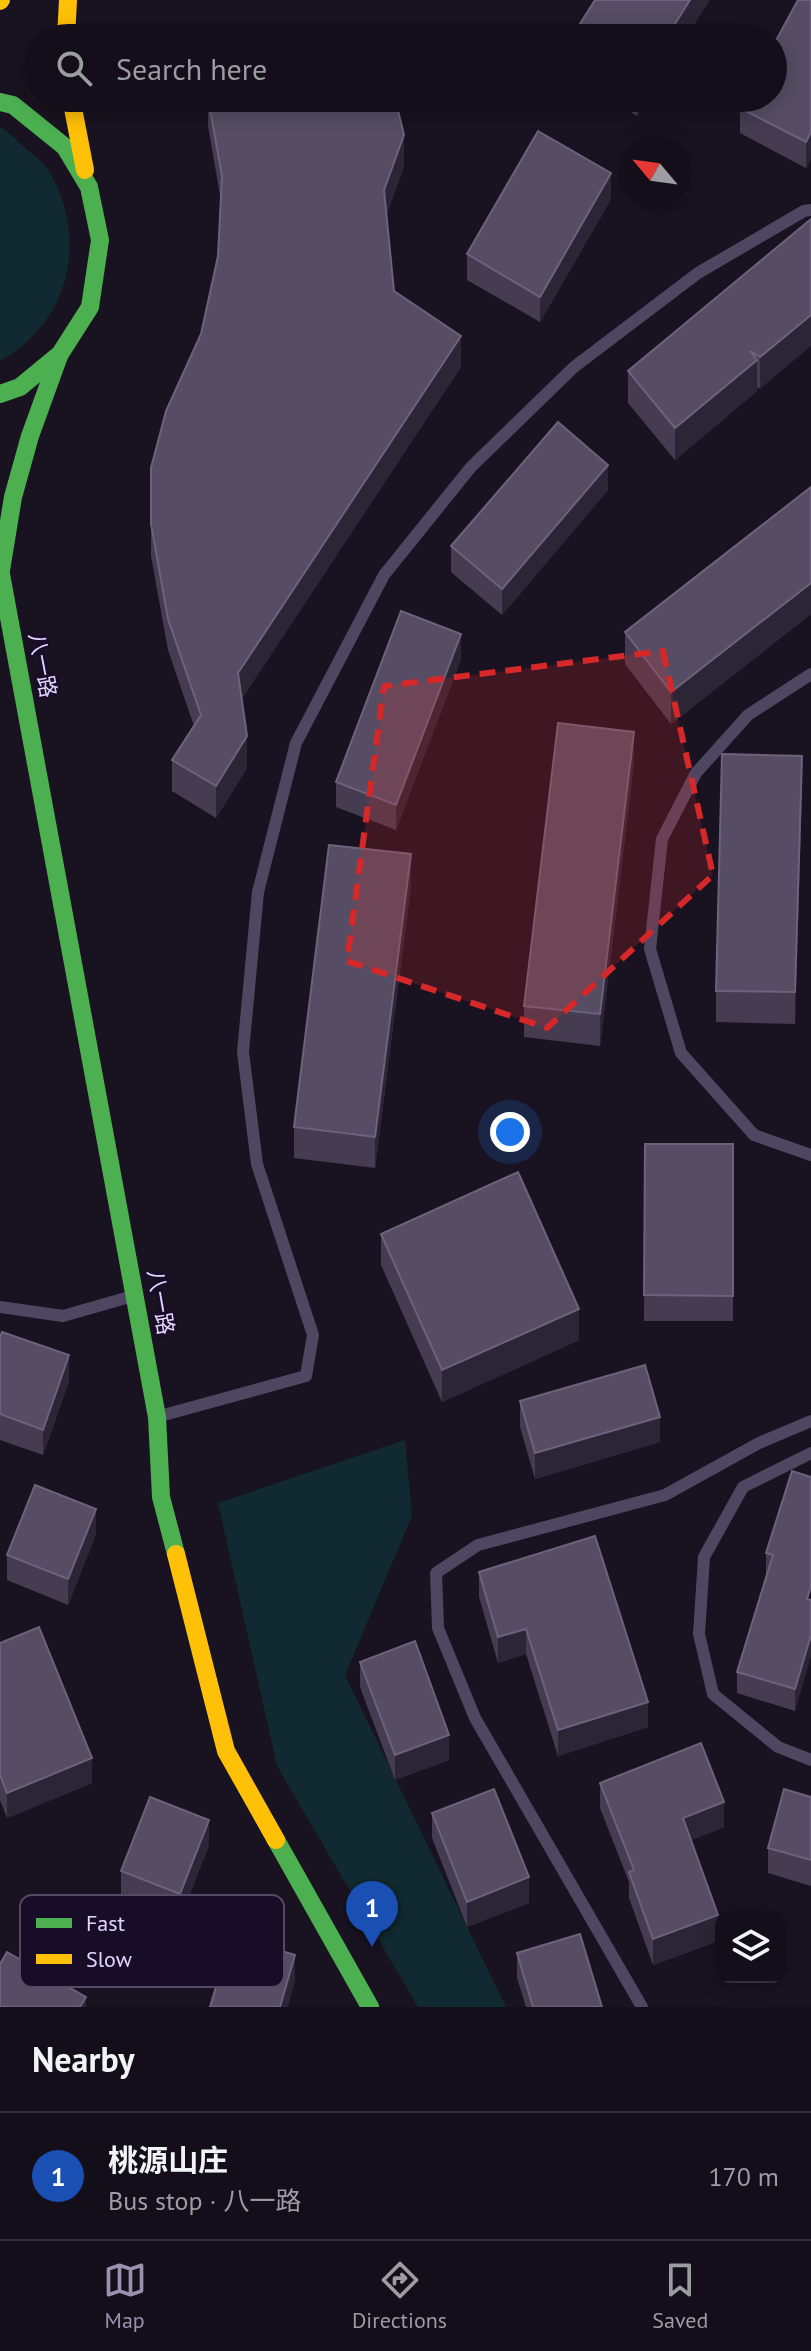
<!DOCTYPE html>
<meta charset="utf-8">
<style>
:root{--surface:#130e19;--page:#1c1722;--text:#f1f3f6;--muted:#9d9ca2;--line:#322e38;--accent:#9c90b1}
body{margin:0;font-family:"PT Sans","Noto Sans SC",sans-serif;background:var(--page);color:var(--text)}
.controls{position:absolute;right:24px;bottom:24px;display:grid;overflow:hidden;border-radius:16px;box-shadow:0 4px 20px #0003}
.controls button{width:72px;height:72px;display:grid;place-items:center;padding:0;border:0;border-bottom:2px solid var(--line);background:var(--surface);color:var(--text);font:40px sans-serif}
.compass{position:absolute;left:619px;top:136px;width:72px;height:72px;border-radius:50%;background:var(--surface);box-shadow:0 4px 20px #0003;rotate:299deg}
.you{position:absolute;left:510px;top:1132px;width:28px;height:28px;margin:-20px;border:6px solid #fff;border-radius:50%;background:#1a73e8;box-shadow:0 0 0 12px #1a73e833}
.badge{display:grid;place-items:center;width:52px;height:52px;border-radius:50%;background:var(--accent);color:#fff;font-size:26px;font-weight:700}
.pin{position:absolute;translate:-50% -66px;filter:drop-shadow(0 2px 4px #0008)}
.pin::after{content:'';position:absolute;top:42px;width:28px;height:24px;background:inherit;clip-path:polygon(0 0,100% 0,50% 100%)}
.list{margin:0;padding:0;list-style:none}
h2{display:flex;justify-content:space-between;align-items:center;height:104px;margin:0;padding:0 32px;font-size:34px}
h2 small{font-size:26px;font-weight:400;color:var(--muted)}
.list li{display:grid;grid-template-columns:52px 1fr auto;gap:24px;align-items:center;box-sizing:border-box;height:128px;padding:0 32px;border-top:2px solid var(--line)}
.list b{display:block;font-size:30px;white-space:nowrap}
.list p{margin:0;font-size:26px;white-space:nowrap;color:var(--muted)}
.list em{font-size:26px;font-style:normal;color:var(--muted)}
.icon{flex:none;width:44px;height:44px;fill:none;stroke:currentColor;stroke-width:2;stroke-linecap:round;stroke-linejoin:round}
.map{position:relative;flex:none;width:811px;height:2007px;overflow:hidden}
.search{position:absolute;background:var(--surface);box-shadow:0 4px 20px #0003;left:24px;right:24px;top:24px;height:88px;display:flex;align-items:center;gap:20px;box-sizing:border-box;padding:0 28px;border-radius:44px;color:var(--muted);font-size:30px}
.sheet{height:232px;background:var(--surface)}
nav{display:flex;justify-content:space-around;align-items:center;box-sizing:border-box;height:112px;border-top:2px solid var(--line);background:var(--surface);font-size:22px;color:var(--muted)}
nav a{display:grid;justify-items:center;gap:4px}
nav .on{color:var(--accent)}
.map>svg:first-child{display:block}
.green{fill:#112930}
.lines{fill:none;stroke-linecap:round;stroke-linejoin:round}
.lane{stroke:#4f4762;stroke-width:12}
.fast{stroke:#4caf50;stroke-width:18}
.slow{stroke:#ffc107;stroke-width:18}
.wall{fill:#453c51}
.shaded-wall{fill:#2c2536}
.building{fill:#564d64;stroke:#6c627c;stroke-width:2}
.marked{fill:#d62828;fill-opacity:0.2;stroke:#d62828;stroke-width:6;stroke-dasharray:16 10;stroke-linejoin:round}
.labels{text-anchor:middle;stroke-width:6;stroke-linejoin:round;paint-order:stroke}
.street-label{font-size:22px;fill:#e2d4ff;stroke:#180d27}
.key{fill:#180d27;stroke:#554968;stroke-width:2}
.key-label{font-size:22px;fill:#e2d4ff}
</style>
<div class="map">
<svg width="811" height="2007" viewBox="0 0 811 2007">
<rect width="100%" height="100%" fill="#191321"/>
<!-- green -->
<g class="green">
<path d="M 0,127 C 9,132 16,140 24,147 C 32,154 45,163 50,173 C 89,241 69,323 0,361 Z"/>
<path d="M 405,1440 L 412,1516 L 345,1675 L 506,2007 L 418,2007 L 277,1766 L 218,1503 Z"/>
</g>
<g class="lines">
<!-- lane -->
<g class="lane">
<path d="M 811,674 L 748,715 L 696,773 L 662,839 L 650,949 L 681,1053 L 754,1135 L 811,1155"/>
<path d="M 0,1307 L 63,1316 L 133,1296"/>
<path d="M 160,1416 L 306,1376 L 313,1335 L 257,1164 L 243,1052 L 258,892 L 296,743 L 384,575 L 471,467 L 574,367 L 698,273 L 804,211 L 811,210"/>
<path d="M 811,1453 L 743,1487 L 704,1557 L 699,1634 L 713,1694 L 778,1747 L 811,1760"/>
<path d="M 642,2007 L 475,1718 L 438,1628 L 436,1573 L 478,1545 L 665,1495 L 759,1443 L 811,1421"/>
</g>
<!-- fast -->
<g class="fast">
<path d="M 0,102 L 13,105 L 65,147 L 89,187 L 100,240 L 90,307 L 60,354 L 20,387 L 0,394"/>
<path d="M 0,569 L 157,1417 L 161,1497 L 176,1554"/>
<path d="M 1,570 L 13,497 L 30,436 L 59,356"/>
<path d="M 276,1840 L 370,2007"/>
</g>
<!-- slow -->
<g class="slow">
<path d="M 0,1 L 1,0"/>
<path d="M 66,38 L 68,0"/>
<path d="M 71,98 L 85,170"/>
<path d="M 176,1554 L 226,1751 L 276,1840"/>
</g>
</g>
<!-- wall -->
<g class="wall">
<path d="M 811,0 L 811,158 L 806,168 L 740,133 L 740,108 Z"/>
<path d="M 208,98 L 404,167 L 386,215 L 394,291 L 461,367 L 241,699 L 247,768 L 216,818 L 172,791 L 172,760 L 194,726 L 168,650 L 151,556 L 151,468 L 201,334 L 218,256 L 221,201 L 208,126 Z"/>
<path d="M 609,98 L 648,98 L 637,116 Z"/>
<path d="M 611,199 L 540,322 L 467,280 L 467,254 Z"/>
<path d="M 811,219 L 760,389 L 757,387 L 757,391 L 675,460 L 628,403 L 628,371 Z"/>
<path d="M 811,487 L 811,614 L 671,724 L 625,664 L 625,632 Z"/>
<path d="M 608,490 L 502,615 L 451,572 L 451,546 Z"/>
<path d="M 461,659 L 396,830 L 336,807 L 336,782 Z"/>
<path d="M 634,763 L 600,1046 L 524,1037 L 524,1006 Z"/>
<path d="M 802,788 L 795,1024 L 716,1022 L 716,991 Z"/>
<path d="M 411,886 L 375,1168 L 294,1158 L 294,1127 Z"/>
<path d="M 645,1144 L 733,1144 L 733,1321 L 644,1321 Z"/>
<path d="M 381,1234 L 579,1340 L 442,1402 L 381,1265 Z"/>
<path d="M 0,1337 L 69,1381 L 43,1455 L 0,1440 Z"/>
<path d="M 520,1401 L 660,1442 L 535,1479 L 520,1427 Z"/>
<path d="M 811,1477 L 795,1711 L 737,1693 L 737,1672 L 767,1575 L 766,1575 L 766,1553 Z"/>
<path d="M 96,1534 L 68,1605 L 7,1580 L 7,1555 Z"/>
<path d="M 479,1572 L 648,1727 L 558,1756 L 526,1654 L 498,1663 L 479,1597 Z"/>
<path d="M 0,1643 L 92,1783 L 7,1818 L 0,1800 Z"/>
<path d="M 360,1662 L 449,1760 L 395,1780 L 360,1687 Z"/>
<path d="M 600,1783 L 724,1827 L 691,1840 L 718,1941 L 653,1965 L 629,1898 L 629,1882 L 600,1808 Z"/>
<path d="M 811,1797 L 811,1886 L 768,1873 L 768,1848 Z"/>
<path d="M 432,1813 L 529,1903 L 467,1927 L 432,1838 Z"/>
<path d="M 209,1845 L 180,1919 L 121,1896 L 121,1871 Z"/>
<path d="M 517,1953 L 602,2007 L 526,2007 L 517,1978 Z"/>
</g>
<!-- shaded-wall -->
<g class="shaded-wall">
<path d="M 690,0 L 710,0 L 686,38 L 666,38 Z"/>
<path d="M 637,98 L 648,98 L 637,116 Z"/>
<path d="M 811,132 L 811,158 L 806,168 L 806,142 Z"/>
<path d="M 404,135 L 404,167 L 384,222 L 384,190 Z"/>
<path d="M 611,173 L 611,199 L 540,322 L 540,297 Z"/>
<path d="M 811,315 L 811,346 L 760,389 L 760,357 Z"/>
<path d="M 461,336 L 461,367 L 238,705 L 238,673 Z"/>
<path d="M 757,360 L 757,391 L 675,460 L 675,428 Z"/>
<path d="M 608,465 L 608,490 L 502,615 L 502,589 Z"/>
<path d="M 811,583 L 811,614 L 671,724 L 671,692 Z"/>
<path d="M 461,634 L 461,659 L 396,830 L 396,805 Z"/>
<path d="M 634,732 L 634,763 L 600,1046 L 600,1014 Z"/>
<path d="M 247,736 L 247,768 L 216,818 L 216,786 Z"/>
<path d="M 802,756 L 802,788 L 795,1024 L 795,992 Z"/>
<path d="M 411,854 L 411,886 L 375,1168 L 375,1137 Z"/>
<path d="M 579,1309 L 579,1340 L 442,1402 L 442,1370 Z"/>
<path d="M 69,1355 L 69,1381 L 43,1455 L 43,1430 Z"/>
<path d="M 660,1417 L 660,1442 L 535,1479 L 535,1453 Z"/>
<path d="M 96,1509 L 96,1534 L 68,1605 L 68,1579 Z"/>
<path d="M 526,1629 L 526,1654 L 498,1663 L 498,1637 Z"/>
<path d="M 811,1635 L 811,1657 L 795,1711 L 795,1689 Z"/>
<path d="M 648,1702 L 648,1727 L 558,1756 L 558,1730 Z"/>
<path d="M 449,1735 L 449,1760 L 395,1780 L 395,1755 Z"/>
<path d="M 92,1758 L 92,1783 L 7,1818 L 7,1793 Z"/>
<path d="M 724,1802 L 724,1827 L 683,1843 L 683,1818 Z"/>
<path d="M 209,1820 L 209,1845 L 180,1919 L 180,1894 Z"/>
<path d="M 529,1877 L 529,1903 L 467,1927 L 467,1902 Z"/>
<path d="M 718,1915 L 718,1941 L 653,1965 L 653,1939 Z"/>
<path d="M 295,1955 L 295,1980 L 288,2007 L 280,2007 Z"/>
<path d="M 86,1997 L 86,2007 L 80,2007 Z"/>
</g>
<!-- building -->
<g class="building">
<path d="M 595,0 L 690,0 L 666,38 L 571,38 Z"/>
<path d="M 798,0 L 811,0 L 811,132 L 806,142 L 740,108 L 745,98 L 773,98 L 773,46 Z"/>
<path d="M 381,34 L 382,38 L 368,38 Z"/>
<path d="M 208,98 L 395,98 L 404,135 L 384,190 L 394,291 L 461,336 L 238,673 L 247,736 L 216,786 L 172,760 L 201,715 L 168,619 L 151,524 L 151,468 L 166,411 L 201,334 L 218,256 L 222,176 Z"/>
<path d="M 538,131 L 611,173 L 540,297 L 467,254 Z"/>
<path d="M 811,219 L 811,315 L 760,357 L 750,351 L 757,360 L 675,428 L 628,371 Z"/>
<path d="M 558,422 L 608,465 L 502,589 L 451,546 Z"/>
<path d="M 811,487 L 811,583 L 671,692 L 625,632 Z"/>
<path d="M 401,611 L 461,634 L 396,805 L 336,782 Z"/>
<path d="M 558,723 L 634,732 L 600,1014 L 524,1006 Z"/>
<path d="M 722,754 L 802,756 L 795,992 L 716,991 Z"/>
<path d="M 329,845 L 411,854 L 375,1137 L 294,1127 Z"/>
<path d="M 645,1144 L 733,1144 L 733,1296 L 644,1295 Z"/>
<path d="M 518,1172 L 579,1309 L 442,1370 L 381,1234 Z"/>
<path d="M 2,1332 L 69,1355 L 43,1430 L 0,1414 L 0,1337 Z"/>
<path d="M 645,1365 L 660,1417 L 535,1453 L 520,1401 Z"/>
<path d="M 792,1471 L 811,1477 L 811,1586 L 807,1599 L 811,1600 L 811,1635 L 795,1689 L 737,1672 L 773,1555 L 766,1553 Z"/>
<path d="M 35,1485 L 96,1509 L 68,1579 L 7,1555 Z"/>
<path d="M 595,1536 L 648,1702 L 558,1730 L 526,1629 L 498,1637 L 479,1572 Z"/>
<path d="M 39,1627 L 92,1758 L 7,1793 L 0,1775 L 0,1643 Z"/>
<path d="M 415,1641 L 449,1735 L 395,1755 L 360,1662 Z"/>
<path d="M 701,1743 L 724,1802 L 683,1818 L 718,1915 L 653,1939 L 629,1872 L 634,1870 L 600,1783 Z"/>
<path d="M 494,1789 L 529,1877 L 467,1902 L 432,1813 Z"/>
<path d="M 784,1789 L 811,1797 L 811,1860 L 768,1848 Z"/>
<path d="M 150,1797 L 209,1820 L 180,1894 L 121,1871 Z"/>
<path d="M 580,1934 L 602,2007 L 533,2007 L 517,1953 Z"/>
<path d="M 231,1936 L 295,1955 L 280,2007 L 210,2007 Z"/>
<path d="M 7,1952 L 86,1997 L 80,2007 L 0,2007 L 0,1964 Z"/>
</g>
<!-- marked area -->
<path class="marked" d="M 663,651 L 713,875 L 547,1028 L 347,961 L 384,686 Z"/>
<g class="labels">
<!-- street labels -->
<g class="street-label">
<text transform="translate(43 665) rotate(79)" y="8">八一路</text>
<text transform="translate(161 1302) rotate(80)" y="8">八一路</text>
</g>
</g>
<!-- legend -->
<rect x="20" y="1895" width="264" height="92" rx="12" class="key"/>
<rect x="36" y="1918" width="36" height="10" fill="#4caf50"/>
<rect x="36" y="1954" width="36" height="10" fill="#ffc107"/>
<g class="key-label">
<text x="86" y="1931">Fast</text>
<text x="86" y="1967">Slow</text>
</g>
</svg>
<div class="controls">
<button><svg class="icon" aria-label="layers" viewBox="0 0 24 24"><path d="M12 4l9 5-9 5-9-5zM3 14l9 5 9-5"/></svg></button>
</div>
<svg class="compass" viewBox="-18 -18 36 36"><path d="M0-13l5 13h-10z" fill="#e53935"/><path d="M0 13l5-13h-10z" fill="#9d9ca2"/></svg>
<div class="you"></div>
<div class="pin badge" style="left:372px;top:1947px;background:#1a4fb4">1</div>
<div class="search"><svg class="icon" aria-label="search" viewBox="0 0 24 24"><circle cx="10" cy="10" r="6"/><path d="M15 15l6 6"/></svg>Search here</div>
</div>
<section class="sheet">
<h2>Nearby<small></small></h2>
<ul class="list">
<li><span class="badge" style="background:#1a4fb4">1</span><div><b>桃源山庄</b><p>Bus stop · 八一路</p></div><em>170 m</em></li>
</ul>
</section>
<nav>
<a class="on"><svg class="icon" aria-label="map" viewBox="0 0 24 24"><path d="M3 6l6-2 6 2 6-2v14l-6 2-6-2-6 2zM9 4v14M15 6v14"/></svg>Map</a>
<a><svg class="icon" aria-label="directions" viewBox="0 0 24 24"><path d="M12 3l9 9-9 9-9-9zM9 14v-3h6M13 9l2 2-2 2"/></svg>Directions</a>
<a><svg class="icon" aria-label="saved" viewBox="0 0 24 24"><path d="M7 4h10v16l-5-4-5 4z"/></svg>Saved</a>
</nav>
